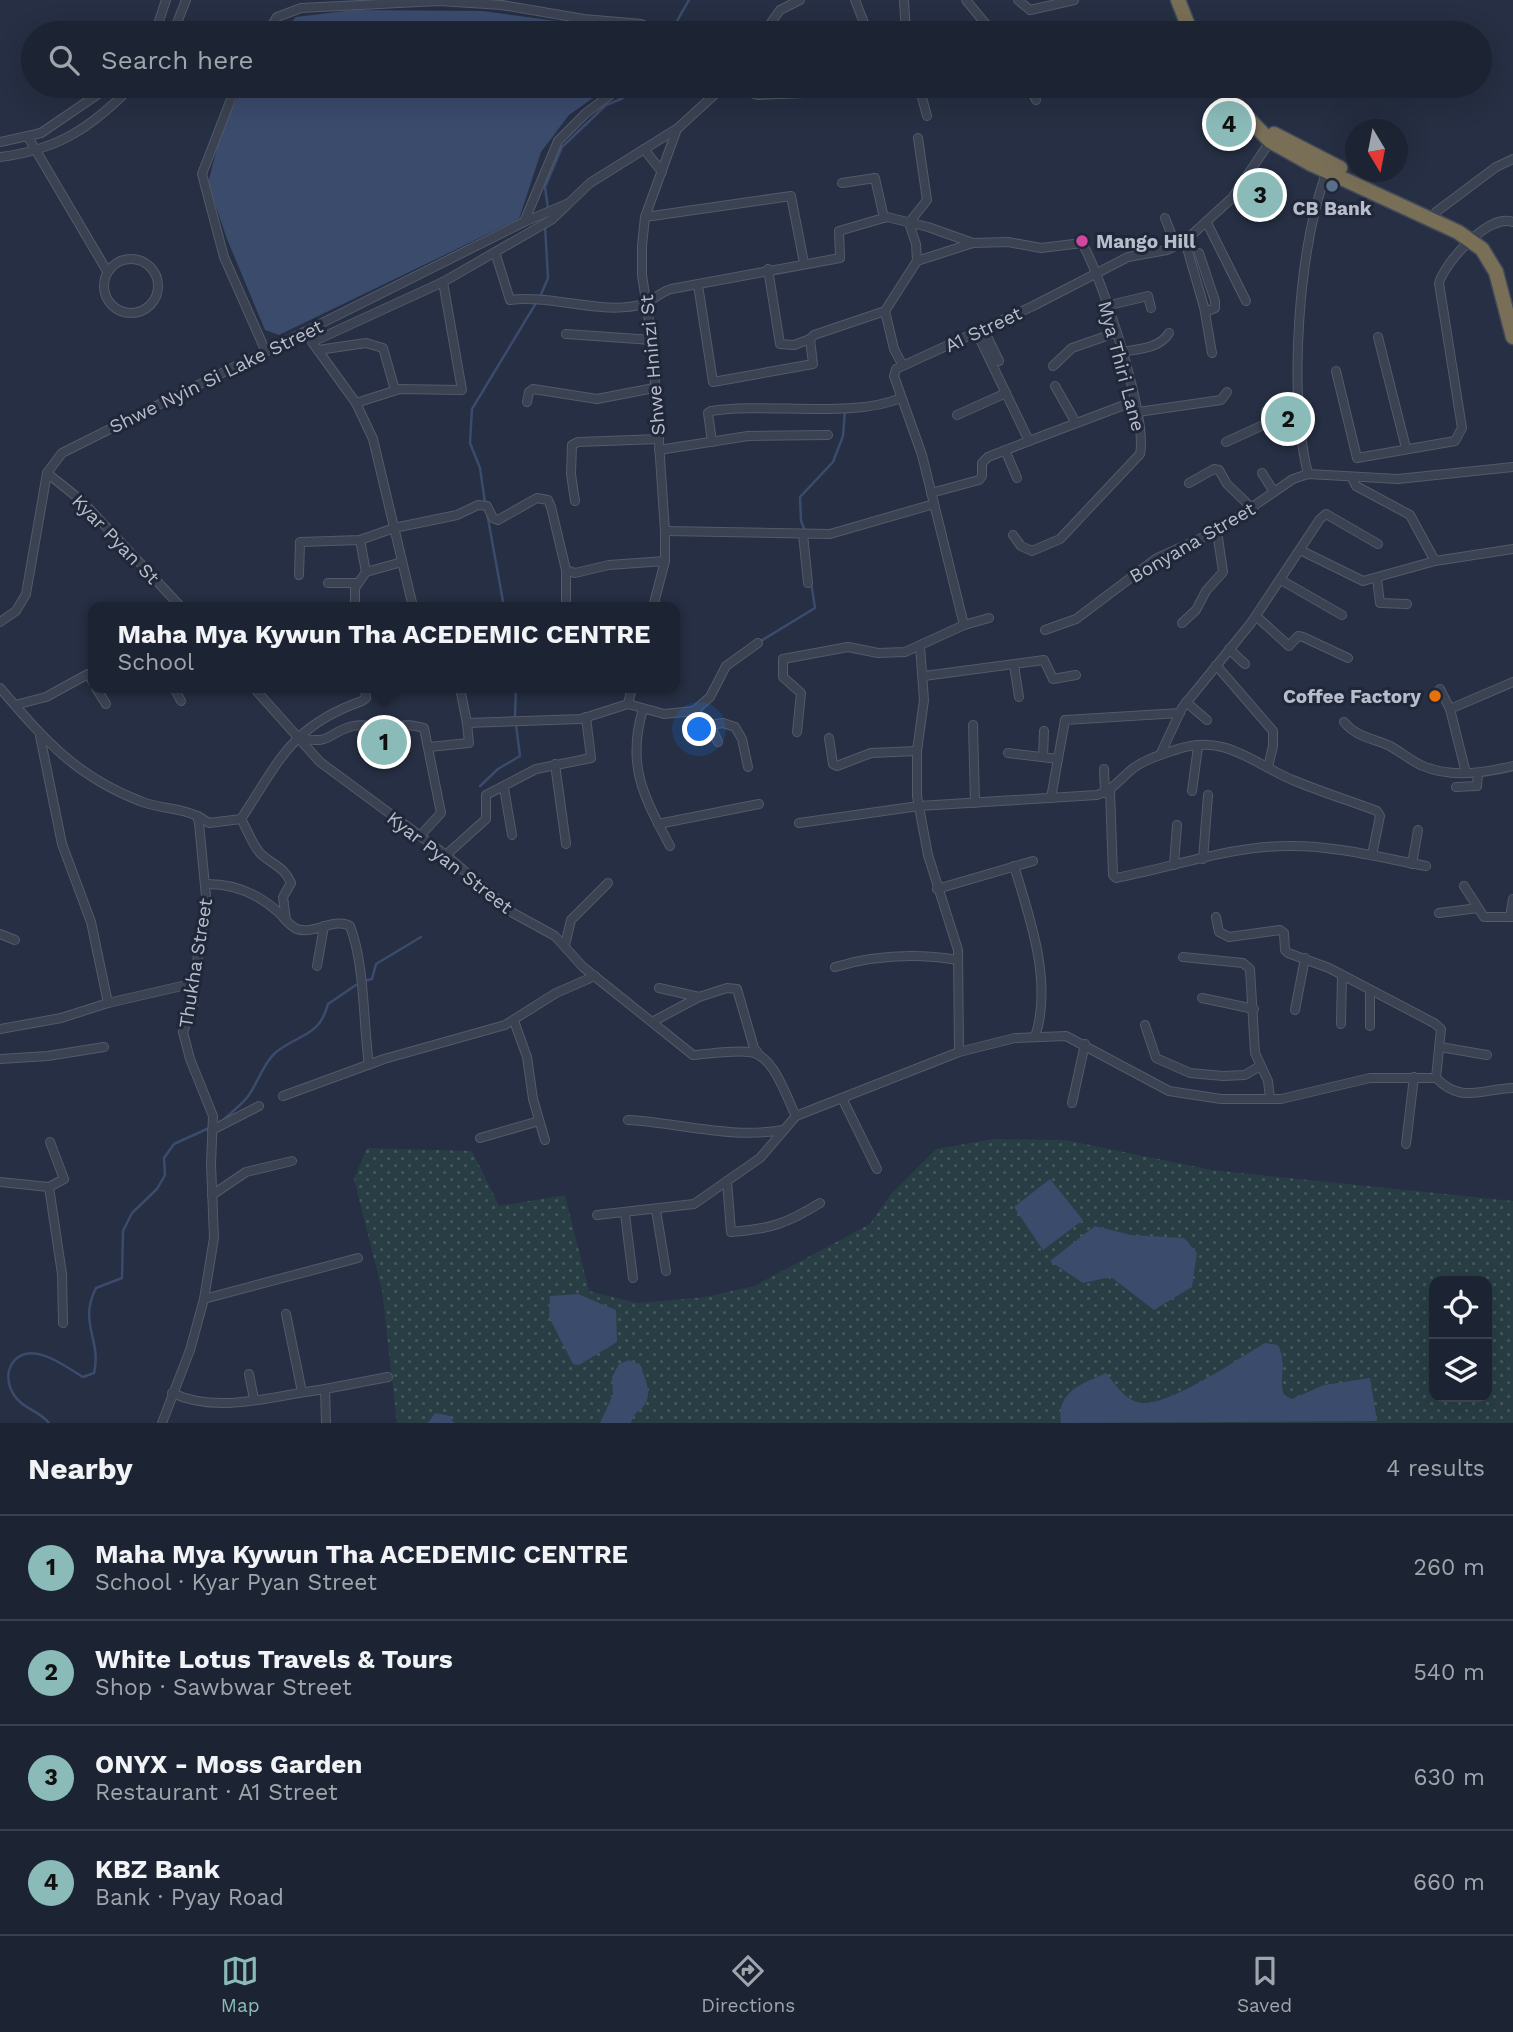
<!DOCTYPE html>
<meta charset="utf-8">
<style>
:root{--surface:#1c2332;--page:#252b3a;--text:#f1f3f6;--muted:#a0a4ac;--line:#3a404d;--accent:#8bbbb9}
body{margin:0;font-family:"Work Sans",sans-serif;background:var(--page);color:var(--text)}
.controls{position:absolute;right:21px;bottom:21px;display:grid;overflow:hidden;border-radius:14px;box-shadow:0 7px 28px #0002}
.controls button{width:63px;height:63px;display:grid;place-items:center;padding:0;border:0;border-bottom:2px solid var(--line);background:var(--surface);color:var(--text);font:35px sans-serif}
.compass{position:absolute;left:1345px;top:119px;width:63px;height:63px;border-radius:50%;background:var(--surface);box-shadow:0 7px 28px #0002;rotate:170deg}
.you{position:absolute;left:700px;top:730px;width:24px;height:24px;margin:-18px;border:5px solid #fff;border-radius:50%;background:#1a73e8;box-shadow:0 0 0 10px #1a73e833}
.badge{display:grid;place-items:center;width:46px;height:46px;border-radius:50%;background:var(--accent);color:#111;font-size:23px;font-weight:700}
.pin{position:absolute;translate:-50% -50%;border:4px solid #fff;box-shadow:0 2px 7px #0006}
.popup{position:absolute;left:88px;top:602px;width:592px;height:91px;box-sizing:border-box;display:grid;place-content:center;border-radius:14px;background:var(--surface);filter:drop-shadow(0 2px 5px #0005);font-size:23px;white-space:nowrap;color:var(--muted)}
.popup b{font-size:26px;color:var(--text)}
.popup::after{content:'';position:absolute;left:50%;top:100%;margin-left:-14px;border:14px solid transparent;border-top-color:var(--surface)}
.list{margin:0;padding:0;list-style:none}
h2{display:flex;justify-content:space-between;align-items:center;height:91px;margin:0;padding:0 28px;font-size:30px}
h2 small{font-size:23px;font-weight:400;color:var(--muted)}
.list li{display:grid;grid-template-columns:46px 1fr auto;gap:21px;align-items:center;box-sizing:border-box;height:105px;padding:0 28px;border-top:2px solid var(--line)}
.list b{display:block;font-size:26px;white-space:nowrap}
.list p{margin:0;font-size:23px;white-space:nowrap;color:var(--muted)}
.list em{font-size:23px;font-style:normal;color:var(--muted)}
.icon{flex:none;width:38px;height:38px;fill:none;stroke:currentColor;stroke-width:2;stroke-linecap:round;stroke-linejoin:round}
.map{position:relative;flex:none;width:1513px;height:1423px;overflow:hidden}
.search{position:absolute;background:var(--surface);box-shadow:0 7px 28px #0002;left:21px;right:21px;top:21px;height:77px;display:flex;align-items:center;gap:18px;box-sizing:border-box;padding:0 24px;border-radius:38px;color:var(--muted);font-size:26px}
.sheet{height:511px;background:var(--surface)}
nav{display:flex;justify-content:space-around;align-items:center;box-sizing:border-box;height:98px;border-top:2px solid var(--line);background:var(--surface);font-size:19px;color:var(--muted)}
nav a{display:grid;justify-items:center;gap:4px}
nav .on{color:var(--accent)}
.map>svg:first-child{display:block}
.grass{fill:url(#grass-dots);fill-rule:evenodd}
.water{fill:#3b4b6c}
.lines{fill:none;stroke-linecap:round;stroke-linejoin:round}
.stream{stroke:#3b4b6c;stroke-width:2.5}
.street-casing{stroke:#535a6a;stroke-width:10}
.highway-casing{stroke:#424a5a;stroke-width:17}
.street{stroke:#3b4252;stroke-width:8}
.highway{stroke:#796f57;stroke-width:14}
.service-dot{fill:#5c6f8a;stroke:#1f2738;stroke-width:2.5}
.hotel-dot{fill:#d1479c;stroke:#1f2738;stroke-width:2.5}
.food-dot{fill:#e8710a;stroke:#1f2738;stroke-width:2.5}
.labels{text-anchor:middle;stroke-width:6;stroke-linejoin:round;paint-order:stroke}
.poi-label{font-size:19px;font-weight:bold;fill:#b8bdcc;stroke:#1f2738}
.street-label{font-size:19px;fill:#b8bdcc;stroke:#1f2738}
</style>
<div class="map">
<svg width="1513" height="1423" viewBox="0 0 1513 1423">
<defs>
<pattern id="grass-dots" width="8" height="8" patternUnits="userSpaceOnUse" patternTransform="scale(1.75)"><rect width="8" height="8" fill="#283e44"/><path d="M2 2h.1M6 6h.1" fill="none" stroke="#45585e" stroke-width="1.8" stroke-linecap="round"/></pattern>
</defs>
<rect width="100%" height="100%" fill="#262f43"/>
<!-- grass -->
<path class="grass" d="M 994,1139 L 1065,1140 L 1212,1170 L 1513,1201 L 1513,1423 L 397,1423 L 382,1290 L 354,1179 L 367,1148 L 472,1151 L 499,1206 L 565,1195 L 589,1291 L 637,1303 L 706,1297 L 754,1286 L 870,1224 L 891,1194 L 936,1149 ZM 1434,1281 L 1487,1281 L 1487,1397 L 1434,1397 Z"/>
<!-- water -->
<g class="water">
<path d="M 353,10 L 482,11 L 647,33 L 281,33 L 296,17 Z"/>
<path d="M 244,86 L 610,86 L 569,115 L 541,152 L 519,219 L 279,335 L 265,330 L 227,239 L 208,183 L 223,125 Z"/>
<path d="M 1050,1179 L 1083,1220 L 1043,1250 L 1014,1207 Z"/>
<path d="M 1095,1226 L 1131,1235 L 1184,1238 L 1197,1253 L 1192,1287 L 1154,1310 L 1111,1277 L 1083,1283 L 1050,1261 Z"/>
<path d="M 578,1294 L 616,1310 L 617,1342 L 579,1365 L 573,1364 L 549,1317 L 550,1296 Z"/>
<path d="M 1265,1343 L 1278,1345 C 1288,1365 1278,1376 1284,1395 L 1292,1399 L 1324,1385 L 1370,1378 L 1377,1421 L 1061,1423 C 1056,1391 1082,1384 1106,1373 C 1116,1385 1126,1402 1143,1403 C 1171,1405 1239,1358 1265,1343 Z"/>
<path d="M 629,1360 L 640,1364 C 644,1377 653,1392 645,1404 C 639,1413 633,1412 631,1423 L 600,1423 L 613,1395 L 612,1377 L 619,1364 Z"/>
<path d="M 435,1413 L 450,1416 L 454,1423 L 428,1423 Z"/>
</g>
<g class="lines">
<!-- stream -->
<g class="stream">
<path d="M 676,33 L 677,21 L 689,0"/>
<path d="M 548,209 L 545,187 L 562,147 L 606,105 L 621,99 L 638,86"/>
<path d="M 540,297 L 548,278 L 545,226"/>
<path d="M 485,503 L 480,468 L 470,443 L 472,409 L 536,303"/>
<path d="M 487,513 L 504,607"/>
<path d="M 805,531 L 801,521 L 800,497 L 833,462 L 843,436 L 845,410"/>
<path d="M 759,642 L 815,608 L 811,582"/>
<path d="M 480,786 L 498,769 L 520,756 L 515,717 L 516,688"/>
<path d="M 364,981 L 372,979 L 376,964 L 421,937"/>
<path d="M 221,1122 C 230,1113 242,1105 249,1095 C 258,1082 263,1064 275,1053 C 299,1033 319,1038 328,1004 L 356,985"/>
<path d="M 49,1423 C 37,1408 19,1410 10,1387 C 7,1378 8,1368 14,1361 C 32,1340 66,1367 83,1377 L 94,1373 C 102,1340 78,1323 96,1288 L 122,1278 L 123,1231 L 132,1213 L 157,1189 L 165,1175 L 164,1158 L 174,1144 L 209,1128"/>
</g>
<!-- street casing -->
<g class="street-casing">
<g id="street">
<path d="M 855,0 L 868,33"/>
<path d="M 904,0 L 906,33"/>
<path d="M 966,0 L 993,33"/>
<path d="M 1018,0 L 1030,10 L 1074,0"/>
<path d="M 155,33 L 166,0"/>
<path d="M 173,33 L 186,0"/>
<path d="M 267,33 L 277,17 L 301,8 L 439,1 L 502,5 L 584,19 L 641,24 L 662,33"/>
<path d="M 764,33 L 780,10 L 800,0"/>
<path d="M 236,86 L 202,174 L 224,257 L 266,352"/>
<path d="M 726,86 L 758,95 L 805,93"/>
<path d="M 919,86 L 927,116"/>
<path d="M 1030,86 L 1036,100"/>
<path d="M 858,91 L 876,86"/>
<path d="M 28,137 L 107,271"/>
<path d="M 0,142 L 41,133 L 110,86"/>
<path d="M 644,149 L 662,172"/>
<path d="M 0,157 C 58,150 92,127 132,86"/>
<path d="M 842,183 L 875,178 L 884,218"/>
<path d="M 645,217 L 791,196 L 804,263"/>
<path d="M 1165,218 L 1176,246"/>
<path d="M 1432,219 L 1436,212 L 1496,167 L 1513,159"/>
<path d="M 524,222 L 558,141 L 586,113 L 622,86"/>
<path d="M 1207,223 L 1246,301"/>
<path d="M 1185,241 L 1204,307 L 1212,353"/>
<path d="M 495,252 L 510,300 C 551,294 604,316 643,304 C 653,301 660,292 671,289 L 840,258 L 839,231 L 887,217 L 928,227 L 973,243 L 1008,242 L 1041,248 L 1082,243 C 1102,277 1148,418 1140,454 L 1060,539 L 1032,551 L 1021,546 L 1013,535"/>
<path d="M 1199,253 L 1215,301 L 1215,308 L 1205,312"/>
<circle cx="131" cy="286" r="27"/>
<path d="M 917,261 L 916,244 L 909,223 L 927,200 L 918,138"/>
<path d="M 768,269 L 780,344 L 794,345 L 810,339"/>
<path d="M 698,285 L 713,382 L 813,364 L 810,339 L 814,335 L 885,311 L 917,261 L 973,243"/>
<path d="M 1106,306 L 1148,296 L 1151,308"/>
<path d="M 885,311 L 894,349 L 902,364"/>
<path d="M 983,328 L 999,361"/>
<path d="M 566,334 L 652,340"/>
<path d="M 1378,337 L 1406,448"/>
<path d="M 318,350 L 366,343 L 383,348 L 395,390"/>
<path d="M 1121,352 C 1138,349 1159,349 1169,333"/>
<path d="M 1053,366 L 1072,348 L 1115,333"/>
<path d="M 1336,371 L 1357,458 L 1455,441 L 1462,428 L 1439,283 C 1445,262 1489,213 1513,222"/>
<path d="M 1055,386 L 1076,423"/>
<path d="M 527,402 L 529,392 L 533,389 L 597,399 L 654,388"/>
<path d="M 356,403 L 400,389 L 462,390 L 443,282"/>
<path d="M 1266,411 L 1278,429 L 1298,426"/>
<path d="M 1138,412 L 1221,400 L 1227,392"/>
<path d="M 957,415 L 1006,393"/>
<path d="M 1029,441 L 1135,401"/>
<path d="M 712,442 L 708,413 L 711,411 C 768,402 851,419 901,398"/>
<path d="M 1226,442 L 1272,421"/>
<path d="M 659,450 L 748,436 L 828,435"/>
<path d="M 1005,450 L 1017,478"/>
<path d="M 47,473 L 82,501 L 181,607"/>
<path d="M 1262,473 L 1274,492"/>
<path d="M 1308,474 C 1288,392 1298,248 1328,168"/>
<path d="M 1352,478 L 1356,486 L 1410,515 L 1435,561"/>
<path d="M 1189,483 L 1214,469 L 1219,470 L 1227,484 L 1253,509"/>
<path d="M 931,493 L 979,480 L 982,476 L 982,463 L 988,457 L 1029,441 L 976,331"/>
<path d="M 575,501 L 571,474 L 572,445 L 578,442 L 659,439"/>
<path d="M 665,531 L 830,534 L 934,504"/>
<path d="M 803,534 L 808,583"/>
<path d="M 360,540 L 366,572"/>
<path d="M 1300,550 L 1363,581 L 1435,561 L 1513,549"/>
<path d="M 299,575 L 300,542 L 360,540 L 394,528 L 457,515 L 478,505 L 487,506 L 493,518 L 498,520 L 537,498 L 548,500 L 551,507 L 566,570 L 575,573 L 609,565 L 665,561"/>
<path d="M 1377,579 L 1380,603 L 1407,604"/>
<path d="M 1281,580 L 1342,615"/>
<path d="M 328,583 L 357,583"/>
<path d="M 355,607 L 355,588 L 366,572 L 402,562"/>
<path d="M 413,607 L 373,439 L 356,403 L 312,342 L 443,282 L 551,220 L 567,205"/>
<path d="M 566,607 L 566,570"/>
<path d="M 653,607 L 665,561 L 665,531 L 652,340 L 642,275 L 642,246 L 645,217 L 677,129"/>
<path d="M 1256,616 L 1289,646 L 1298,636 L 1303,637 L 1348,658"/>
<path d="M 0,622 L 16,611 L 26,594 L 47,473 L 62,453 L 524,222 L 569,203 L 590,183 L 678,128 L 724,86"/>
<path d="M 1182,623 L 1196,610 L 1206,591 L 1223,572 L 1217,531"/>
<path d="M 964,625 L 922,455 L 894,376 L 896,369 L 1033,306 L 1128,257 L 1167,250 L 1185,241 L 1232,198 L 1271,140"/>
<path d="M 1045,630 L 1076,619 L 1157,558 L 1217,531 L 1293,479 L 1308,474 L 1398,479 L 1513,467"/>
<path d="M 920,646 L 924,700 L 917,751 L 917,796 L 928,855 L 958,950 L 959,1052"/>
<path d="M 1229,649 L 1245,664"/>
<path d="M 1014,665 L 1019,697"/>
<path d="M 1216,665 L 1273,731 L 1273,746 L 1268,767"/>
<path d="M 924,676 L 1044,660 L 1053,679 L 1076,675"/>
<path d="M 0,688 C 44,739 75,776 140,801 C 158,809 179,807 197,816 L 199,823 L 207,907 L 199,943 L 194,1002 L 183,1032 L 190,1059 L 213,1116 L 211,1164 L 214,1238 L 204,1299 L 190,1350 L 162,1423"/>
<path d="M 96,688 L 106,704"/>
<path d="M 174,688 L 181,701"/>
<path d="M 254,688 L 320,762 L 446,855 L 513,913 L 555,936 L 583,967 L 693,1055 C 711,1054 731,1050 749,1052 C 774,1054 786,1097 796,1116"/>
<path d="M 460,688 L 467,723 L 581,719 L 628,704 L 664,714 L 694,711 L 710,697 L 726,666 L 758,643"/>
<path d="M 1440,689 L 1450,709 L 1466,773"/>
<path d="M 1186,702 L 1207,720"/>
<path d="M 628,704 L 632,688"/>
<path d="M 15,705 L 46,697 L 88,674 L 93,682"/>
<path d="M 643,709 C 626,766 644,797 670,846"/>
<path d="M 1450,709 L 1513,682"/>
<path d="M 694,711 L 710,725 L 718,742"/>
<path d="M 1344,722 C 1356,737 1372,738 1390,746 C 1401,752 1411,761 1423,766 C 1451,778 1484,773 1513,766"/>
<path d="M 710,725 L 723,723 L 735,727 L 742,739 L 748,767"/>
<path d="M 973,725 L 975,803"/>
<path d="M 797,732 L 801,693 L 783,677 L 783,659 L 848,647 L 878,653 L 905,652 L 964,625 L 989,618"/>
<path d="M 40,736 L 62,844 L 91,922 L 108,1003"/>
<path d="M 296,737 C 334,746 325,733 353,726 C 365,723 374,728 386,727 C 404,726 405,723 424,728 L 441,813 L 420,836"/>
<path d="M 829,738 L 833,764 L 837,766 L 871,753 L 917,751"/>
<path d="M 429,747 L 469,743 L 467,723"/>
<path d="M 1008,753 L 1058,759"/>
<path d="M 1160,755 L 1182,708 L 1251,623 L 1320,519 L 1326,514 L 1378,544"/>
<path d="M 1043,757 L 1044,731"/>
<path d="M 555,764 L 566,844"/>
<path d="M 1104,769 L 1105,793"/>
<path d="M 1456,787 L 1477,786 L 1478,773"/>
<path d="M 504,788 L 512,835"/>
<path d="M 1110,791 L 1113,875 L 1116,878 C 1174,867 1233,845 1292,846 C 1337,846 1382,858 1426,866"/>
<path d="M 1192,791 L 1198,747"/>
<path d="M 1051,798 L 1065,720 L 1180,713"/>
<path d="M 198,816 L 209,823 L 241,819 C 280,760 291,726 362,701 L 366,698 L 365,688"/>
<path d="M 241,819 C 247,829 252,844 260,853 C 272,865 284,866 291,883 L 283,897 L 286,920"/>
<path d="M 799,823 L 919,806 L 1097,795 C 1113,790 1119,780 1131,770 C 1143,760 1160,755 1175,750 C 1225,732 1253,764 1295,781 C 1322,792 1350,801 1377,811 L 1380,816 L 1372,855"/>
<path d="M 658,824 L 759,804"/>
<path d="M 446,855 L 486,819 L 486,795 L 536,769 L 591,758 L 586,717"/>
<path d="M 1203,859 L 1208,795"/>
<path d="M 1412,864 L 1418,830"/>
<path d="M 1174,865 L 1177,825"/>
<path d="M 1014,866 C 1030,918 1053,983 1035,1037"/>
<path d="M 207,884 C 233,884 257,893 277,911 C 283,916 289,926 297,929 C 314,935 335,917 350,926 C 365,965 363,1022 369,1065"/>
<path d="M 1464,886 L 1484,917 L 1513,917"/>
<path d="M 937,889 L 1033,861"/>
<path d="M 1439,913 L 1478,908"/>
<path d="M 1216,917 L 1219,932 L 1229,937 L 1280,930 L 1284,933 L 1285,950 L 1288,953 L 1329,968 L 1434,1023 L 1441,1029 L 1436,1078"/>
<path d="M 1510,917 L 1513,899"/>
<path d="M 0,934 L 15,940"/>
<path d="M 565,945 L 571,920 L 608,883"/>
<path d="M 1183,957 L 1243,963 L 1250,969 L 1255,1053 L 1268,1081 L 1270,1099"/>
<path d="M 317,966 L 324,926"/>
<path d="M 835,967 C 876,955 916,953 958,960"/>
<path d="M 659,988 L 699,997 L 727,988 L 737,989 L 754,1048 L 758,1053"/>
<path d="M 1202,998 L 1254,1009"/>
<path d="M 1295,1010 L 1305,958"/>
<path d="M 514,1021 L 527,1057 L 533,1099 L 545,1140"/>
<path d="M 652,1022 L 699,997"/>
<path d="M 1341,1024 L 1342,975"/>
<path d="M 1145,1025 L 1156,1058 L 1190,1073 L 1223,1076 L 1245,1075 L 1260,1066"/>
<path d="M 1370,1026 L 1370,991"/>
<path d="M 0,1029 L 61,1018 L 108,1003 L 195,983"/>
<path d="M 1440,1047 L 1487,1055"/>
<path d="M 0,1059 L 48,1056 L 104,1047"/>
<path d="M 283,1096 L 384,1059 L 505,1025 L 556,993 L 595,976"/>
<path d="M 842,1098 L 877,1169"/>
<path d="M 1072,1103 L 1085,1044"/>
<path d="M 628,1120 C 681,1123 730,1139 783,1130"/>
<path d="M 212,1130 L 259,1106"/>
<path d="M 480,1138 L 539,1121"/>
<path d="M 1406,1144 L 1414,1077"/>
<path d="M 727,1181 L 731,1232 C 770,1229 786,1224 820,1203"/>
<path d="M 0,1182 L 49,1187 L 62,1274 L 63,1323"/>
<path d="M 49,1187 L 64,1179 L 50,1142"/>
<path d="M 212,1195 L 246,1172 L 292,1161"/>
<path d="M 656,1210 L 666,1271"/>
<path d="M 625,1214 L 633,1278"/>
<path d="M 597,1215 L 694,1204 L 760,1158 L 796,1116 L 959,1052 L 1015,1038 L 1066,1036 L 1169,1091 L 1221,1099 L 1281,1099 L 1370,1078 L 1436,1078 C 1462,1104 1481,1089 1513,1088"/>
<path d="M 204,1299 L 358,1258"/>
<path d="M 286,1314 L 302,1392"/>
<path d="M 249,1374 L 254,1399"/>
<path d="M 325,1389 L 388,1377"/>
<path d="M 172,1393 C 219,1415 276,1395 325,1389 L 326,1423"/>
</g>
</g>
<!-- highway casing -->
<g class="highway-casing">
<g id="highway">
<path d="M 1178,0 L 1191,33"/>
<path d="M 1217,86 L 1270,141 L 1311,164 L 1458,232 L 1482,249 L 1496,272 L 1513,337"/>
<path d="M 1274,134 L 1340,168"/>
</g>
</g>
<!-- street -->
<use href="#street" class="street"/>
<!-- highway -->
<use href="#highway" class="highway"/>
</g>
<!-- markers -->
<circle class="service-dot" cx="1332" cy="186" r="7"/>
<circle class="hotel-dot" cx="1082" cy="241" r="7"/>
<circle class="food-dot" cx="1435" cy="696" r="7"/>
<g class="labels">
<!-- poi labels -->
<g class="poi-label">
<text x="1332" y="215">CB Bank</text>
<text x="1096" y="248" text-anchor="start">Mango Hill</text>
<text x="1421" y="703" text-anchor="end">Coffee Factory</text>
</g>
<!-- street labels -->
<g class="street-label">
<text transform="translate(983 329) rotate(-25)" y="7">A1 Street</text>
<text transform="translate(652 365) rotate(-95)" y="7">Shwe Hninzi St</text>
<text transform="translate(1122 366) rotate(75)" y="7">Mya Thiri Lane</text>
<text transform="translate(216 376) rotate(-26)" y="7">Shwe Nyin Si Lake Street</text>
<text transform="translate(116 539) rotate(46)" y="7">Kyar Pyan St</text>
<text transform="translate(1192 542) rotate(-30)" y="7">Bonyana Street</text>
<text transform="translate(450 862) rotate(38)" y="7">Kyar Pyan Street</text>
<text transform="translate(195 963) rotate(-81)" y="7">Thukha Street</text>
</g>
</g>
</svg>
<div class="controls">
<button><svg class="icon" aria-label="locate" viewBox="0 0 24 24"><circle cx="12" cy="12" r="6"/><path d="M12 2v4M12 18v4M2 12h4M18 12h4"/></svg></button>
<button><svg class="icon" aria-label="layers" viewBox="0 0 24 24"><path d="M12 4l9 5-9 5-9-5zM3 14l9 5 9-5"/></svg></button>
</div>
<svg class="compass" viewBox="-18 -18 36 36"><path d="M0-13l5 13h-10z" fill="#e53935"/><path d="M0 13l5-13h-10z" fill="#a0a4ac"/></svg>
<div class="you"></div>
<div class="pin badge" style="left:384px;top:742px">1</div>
<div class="popup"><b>Maha Mya Kywun Tha ACEDEMIC CENTRE</b>School</div>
<div class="pin badge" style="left:1288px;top:419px">2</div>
<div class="pin badge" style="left:1260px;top:195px">3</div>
<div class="pin badge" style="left:1229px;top:124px">4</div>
<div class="search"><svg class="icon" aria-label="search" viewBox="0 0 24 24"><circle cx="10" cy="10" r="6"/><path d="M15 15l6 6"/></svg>Search here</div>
</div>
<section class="sheet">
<h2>Nearby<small>4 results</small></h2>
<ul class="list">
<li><span class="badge">1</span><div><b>Maha Mya Kywun Tha ACEDEMIC CENTRE</b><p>School · Kyar Pyan Street</p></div><em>260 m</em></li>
<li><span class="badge">2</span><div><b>White Lotus Travels &amp; Tours</b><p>Shop · Sawbwar Street</p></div><em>540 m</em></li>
<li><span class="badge">3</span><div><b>ONYX - Moss Garden</b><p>Restaurant · A1 Street</p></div><em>630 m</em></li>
<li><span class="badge">4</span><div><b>KBZ Bank</b><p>Bank · Pyay Road</p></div><em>660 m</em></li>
</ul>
</section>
<nav>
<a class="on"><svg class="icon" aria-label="map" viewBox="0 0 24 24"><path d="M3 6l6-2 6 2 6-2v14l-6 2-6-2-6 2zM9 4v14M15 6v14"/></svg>Map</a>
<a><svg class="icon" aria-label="directions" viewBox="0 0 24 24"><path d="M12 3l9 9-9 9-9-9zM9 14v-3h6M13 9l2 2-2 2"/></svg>Directions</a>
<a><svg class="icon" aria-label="saved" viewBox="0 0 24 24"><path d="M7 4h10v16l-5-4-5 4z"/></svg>Saved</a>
</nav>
